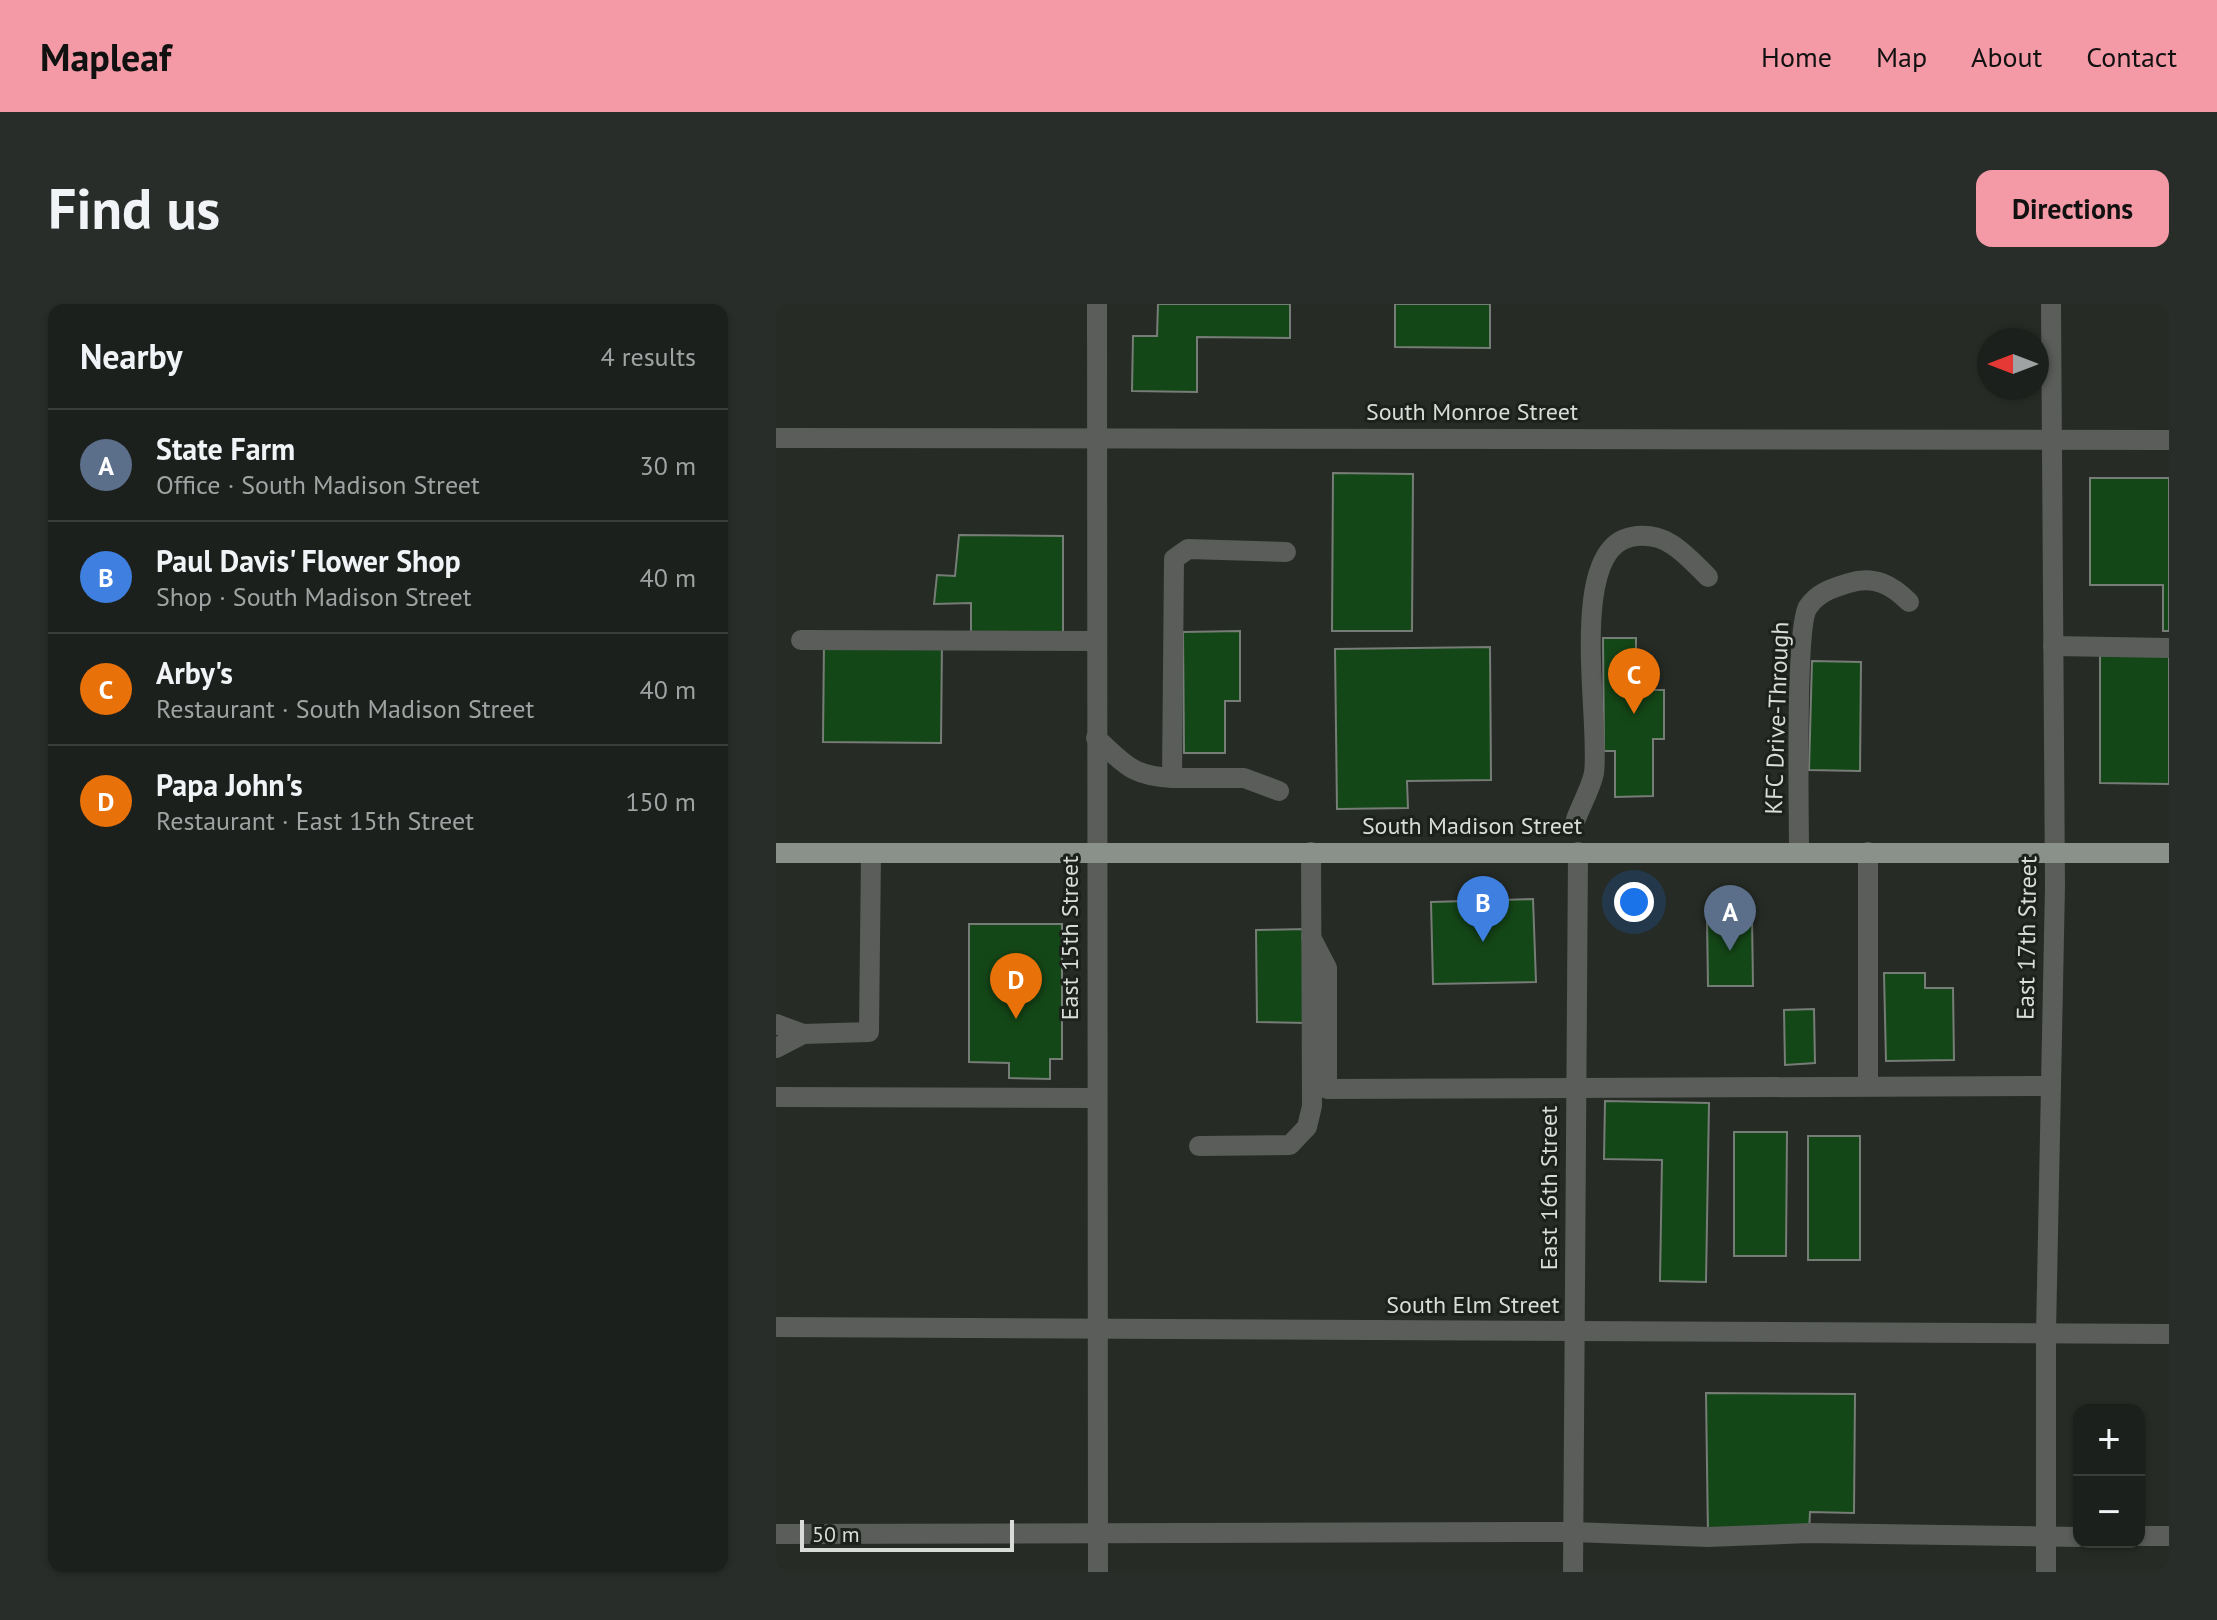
<!DOCTYPE html>
<meta charset="utf-8">
<style>
:root{--surface:#1c201c;--page:#292d29;--text:#f1f3f6;--muted:#a0a3a3;--line:#3a3e3b;--accent:#f49aa6}
body{margin:0;font-family:"PT Sans",sans-serif;background:var(--page);color:var(--text)}
.controls{position:absolute;right:24px;bottom:24px;display:grid;overflow:hidden;border-radius:16px;box-shadow:0 2px 6px #0004}
.controls button{width:72px;height:72px;display:grid;place-items:center;padding:0;border:0;border-bottom:2px solid var(--line);background:var(--surface);color:var(--text);font:40px sans-serif}
.compass{position:absolute;left:1201px;top:24px;width:72px;height:72px;border-radius:50%;background:var(--surface);box-shadow:0 2px 6px #0004;rotate:270deg}
.scale{position:absolute;left:24px;bottom:20px;width:214px;box-sizing:border-box;padding-left:8px;border:4px solid #d9dcd9;border-top:0;font-size:22px;line-height:28px;white-space:nowrap;color:#d9dcd9;-webkit-text-stroke:6px #1c211c;paint-order:stroke}
.you{position:absolute;left:858px;top:598px;width:28px;height:28px;margin:-20px;border:6px solid #fff;border-radius:50%;background:#1a73e8;box-shadow:0 0 0 12px #1a73e833}
.badge{display:grid;place-items:center;width:52px;height:52px;border-radius:50%;background:var(--accent);color:#fff;font-size:26px;font-weight:700}
.pin{position:absolute;translate:-50% -66px;filter:drop-shadow(0 2px 4px #0008)}
.pin::after{content:'';position:absolute;top:42px;width:28px;height:24px;background:inherit;clip-path:polygon(0 0,100% 0,50% 100%)}
.list{margin:0;padding:0;list-style:none}
h2{display:flex;justify-content:space-between;align-items:center;height:104px;margin:0;padding:0 32px;font-size:34px}
h2 small{font-size:26px;font-weight:400;color:var(--muted)}
.list li{display:grid;grid-template-columns:52px 1fr auto;gap:24px;align-items:center;box-sizing:border-box;height:112px;padding:0 32px;border-top:2px solid var(--line)}
.list b{display:block;font-size:30px;white-space:nowrap}
.list p{margin:0;font-size:26px;white-space:nowrap;color:var(--muted)}
.list em{font-size:26px;font-style:normal;color:var(--muted)}
.map{position:relative;flex:none;width:1393px;height:1268px;overflow:hidden;border-radius:16px}
header{display:flex;align-items:center;gap:48px;box-sizing:border-box;height:112px;padding:0 40px;background:var(--accent);color:#111}
header strong{font-size:38px}
nav{display:flex;gap:44px;margin-inline-start:auto;font-size:28px}
.intro{display:flex;align-items:center;justify-content:space-between;box-sizing:border-box;height:192px;padding:0 48px}
h1{margin:0;font-size:56px}
.button{padding:20px 36px;border-radius:16px;background:var(--accent);color:#111;font-size:28px;font-weight:700}
main{display:flex;gap:48px;padding:0 48px}
aside{flex:1;background:var(--surface);border-radius:16px;box-shadow:0 2px 6px #0004}
.map>svg:first-child{display:block}
.building{fill:#144717;stroke:#767c76;stroke-width:2}
.lines{fill:none;stroke-linecap:round;stroke-linejoin:round}
.minor{stroke:#5a5d5a;stroke-width:20}
.major{stroke:#8a908a;stroke-width:20}
.labels{text-anchor:middle;stroke-width:6;stroke-linejoin:round;paint-order:stroke}
.street-label{font-size:24px;fill:#d9dcd9;stroke:#1c211c}
</style>
<header>
<strong>Mapleaf</strong>
<nav><a>Home</a><a>Map</a><a>About</a><a>Contact</a></nav>
</header>
<div class="intro"><h1>Find us</h1><a class="button">Directions</a></div>
<main>
<aside>
<h2>Nearby<small>4 results</small></h2>
<ul class="list">
<li><span class="badge" style="background:#5c6f8a">A</span><div><b>State Farm</b><p>Office · South Madison Street</p></div><em>30 m</em></li>
<li><span class="badge" style="background:#3f7fe0">B</span><div><b>Paul Davis' Flower Shop</b><p>Shop · South Madison Street</p></div><em>40 m</em></li>
<li><span class="badge" style="background:#e8710a">C</span><div><b>Arby's</b><p>Restaurant · South Madison Street</p></div><em>40 m</em></li>
<li><span class="badge" style="background:#e8710a">D</span><div><b>Papa John's</b><p>Restaurant · East 15th Street</p></div><em>150 m</em></li>
</ul>
</aside>
<div class="map">
<svg width="1393" height="1268" viewBox="0 0 1393 1268">
<rect width="100%" height="100%" fill="#262b25"/>
<!-- building -->
<g class="building">
<path d="M 382,0 L 514,0 L 514,34 L 421,33 L 421,88 L 356,87 L 357,32 L 381,32 Z"/>
<path d="M 619,0 L 714,0 L 714,44 L 619,43 Z"/>
<path d="M 557,169 L 637,170 L 636,327 L 556,327 Z"/>
<path d="M 1314,174 L 1393,174 L 1393,327 L 1387,327 L 1387,281 L 1314,281 Z"/>
<path d="M 183,231 L 287,232 L 287,331 L 195,337 L 195,299 L 158,300 L 161,271 L 179,272 Z"/>
<path d="M 464,327 L 464,397 L 449,397 L 449,449 L 408,449 L 407,328 Z"/>
<path d="M 827,334 L 860,334 L 860,386 L 888,386 L 888,435 L 877,435 L 877,492 L 839,493 L 839,447 L 828,447 Z"/>
<path d="M 48,337 L 166,338 L 165,439 L 47,438 Z"/>
<path d="M 714,343 L 715,476 L 631,477 L 632,504 L 561,505 L 559,345 Z"/>
<path d="M 1324,343 L 1393,344 L 1393,480 L 1324,479 Z"/>
<path d="M 1036,357 L 1085,358 L 1084,467 L 1033,466 Z"/>
<path d="M 757,595 L 760,678 L 657,680 L 655,598 Z"/>
<path d="M 931,613 L 976,613 L 977,682 L 932,682 Z"/>
<path d="M 193,620 L 286,620 L 286,755 L 274,755 L 274,775 L 233,774 L 233,759 L 193,758 Z"/>
<path d="M 531,625 L 529,719 L 481,718 L 480,626 Z"/>
<path d="M 1108,669 L 1149,669 L 1149,684 L 1177,684 L 1178,756 L 1110,757 Z"/>
<path d="M 1038,705 L 1039,759 L 1009,761 L 1008,706 Z"/>
<path d="M 829,797 L 933,799 L 930,978 L 884,977 L 886,856 L 828,855 Z"/>
<path d="M 958,828 L 1011,828 L 1010,952 L 958,952 Z"/>
<rect x="1032" y="832" width="52" height="124"/>
<path d="M 930,1089 L 1079,1090 L 1078,1209 L 1034,1208 L 1033,1229 L 932,1233 Z"/>
</g>
<g class="lines">
<!-- minor -->
<g class="minor">
<path d="M 321,0 L 322,1268"/>
<path d="M 0,134 L 1393,136"/>
<path d="M 25,336 L 321,337"/>
<path d="M 1277,342 L 1393,344"/>
<path d="M 320,434 C 349,460 355,472 396,474 L 398,255 L 412,245 L 510,248"/>
<path d="M 396,474 L 468,474 L 503,487"/>
<path d="M 800,515 C 805,501 815,484 818,469 C 825,419 790,246 855,233 C 890,226 909,250 932,273"/>
<path d="M 1023,548 C 1023,512 1019,322 1032,303 C 1042,288 1057,284 1073,279 C 1098,271 1116,281 1133,298"/>
<path d="M 1092,548 L 1092,781"/>
<path d="M 535,633 L 551,664 L 551,785 L 1275,782"/>
<path d="M 0,720 L 27,730 L 93,728 L 95,549"/>
<path d="M 0,744 L 27,730"/>
<path d="M 0,793 L 321,794"/>
<path d="M 423,842 L 514,841 L 531,823 L 536,802 L 535,548"/>
<path d="M 0,1023 L 1393,1030"/>
<path d="M 0,1230 L 797,1228 L 932,1233 L 1033,1229 L 1303,1233"/>
<path d="M 1363,1232 L 1393,1232"/>
<path d="M 797,1268 L 802,548"/>
<path d="M 1270,1268 L 1270,1029 L 1279,582 L 1275,0"/>
</g>
<!-- major -->
<path class="major" d="M 0,549 L 1393,549"/>
</g>
<g class="labels">
<!-- street labels -->
<g class="street-label">
<text x="696" y="116">South Monroe Street</text>
<text transform="translate(1001 414) rotate(-88)" y="8">KFC Drive-Through</text>
<text x="696" y="530">South Madison Street</text>
<text transform="translate(294 634) rotate(-90)" y="8">East 15th Street</text>
<text transform="translate(1251 634) rotate(-89)" y="8">East 17th Street</text>
<text transform="translate(773 884) rotate(-90)" y="8">East 16th Street</text>
<text x="697" y="1009">South Elm Street</text>
</g>
</g>
</svg>
<div class="controls">
<button>+</button>
<button>−</button>
</div>
<svg class="compass" viewBox="-18 -18 36 36"><path d="M0-13l5 13h-10z" fill="#e53935"/><path d="M0 13l5-13h-10z" fill="#a0a3a3"/></svg>
<div class="scale">50 m</div>
<div class="you"></div>
<div class="pin badge" style="left:954px;top:647px;background:#5c6f8a">A</div>
<div class="pin badge" style="left:707px;top:638px;background:#3f7fe0">B</div>
<div class="pin badge" style="left:858px;top:410px;background:#e8710a">C</div>
<div class="pin badge" style="left:240px;top:715px;background:#e8710a">D</div>
</div>
</main>
